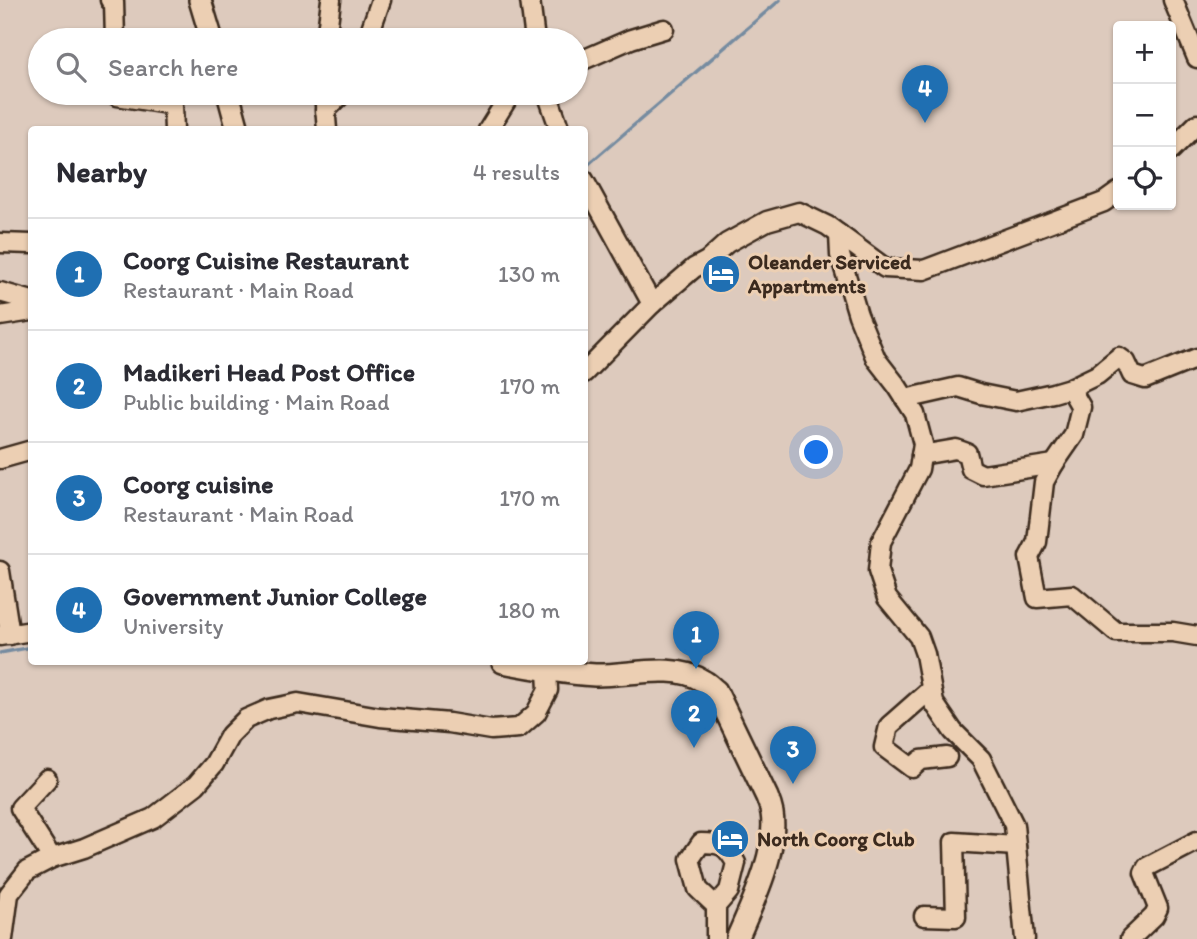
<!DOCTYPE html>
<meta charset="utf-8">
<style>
:root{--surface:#fff;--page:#f2f2f3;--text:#2b2b33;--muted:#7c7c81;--line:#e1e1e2;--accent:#1f6fb2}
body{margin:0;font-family:Itim,sans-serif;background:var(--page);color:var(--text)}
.controls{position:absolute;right:21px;top:21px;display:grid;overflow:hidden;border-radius:7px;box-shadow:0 2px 5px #0004}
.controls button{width:63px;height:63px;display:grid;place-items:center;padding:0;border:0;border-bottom:2px solid var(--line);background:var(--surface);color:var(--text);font:35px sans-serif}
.you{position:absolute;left:817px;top:453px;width:24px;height:24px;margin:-18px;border:5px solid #fff;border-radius:50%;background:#1a73e8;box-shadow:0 0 0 10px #1a73e833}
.badge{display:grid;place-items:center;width:46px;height:46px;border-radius:50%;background:var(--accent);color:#fff;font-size:23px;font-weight:700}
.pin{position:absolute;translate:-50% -58px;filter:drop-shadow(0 2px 4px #0008)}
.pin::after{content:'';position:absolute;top:37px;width:24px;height:21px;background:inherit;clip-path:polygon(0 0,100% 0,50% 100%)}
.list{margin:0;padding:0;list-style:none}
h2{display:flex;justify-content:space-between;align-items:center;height:91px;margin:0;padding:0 28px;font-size:30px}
h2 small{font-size:23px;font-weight:400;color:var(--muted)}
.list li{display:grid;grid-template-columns:46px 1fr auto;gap:21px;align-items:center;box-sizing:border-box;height:112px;padding:0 28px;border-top:2px solid var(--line)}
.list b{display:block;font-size:26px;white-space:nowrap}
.list p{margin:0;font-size:23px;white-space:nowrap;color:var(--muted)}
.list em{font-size:23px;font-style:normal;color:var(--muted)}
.icon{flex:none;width:38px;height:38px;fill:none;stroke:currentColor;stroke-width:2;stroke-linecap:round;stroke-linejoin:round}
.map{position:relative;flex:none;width:1197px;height:939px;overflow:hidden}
.search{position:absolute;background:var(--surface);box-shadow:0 2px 5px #0004;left:28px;top:28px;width:560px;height:77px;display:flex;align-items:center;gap:18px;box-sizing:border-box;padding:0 24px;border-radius:38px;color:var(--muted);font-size:26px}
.panel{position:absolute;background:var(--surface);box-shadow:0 2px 5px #0004;left:28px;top:126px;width:560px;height:539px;border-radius:7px}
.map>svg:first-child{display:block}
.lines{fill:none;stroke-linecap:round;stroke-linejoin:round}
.stream{stroke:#758ba0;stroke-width:3.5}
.minor-casing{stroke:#3b2a1e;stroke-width:23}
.major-casing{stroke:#3b2a1e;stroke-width:26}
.minor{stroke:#eccfb3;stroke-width:18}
.major{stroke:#eccfb3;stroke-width:21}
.labels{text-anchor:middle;stroke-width:6;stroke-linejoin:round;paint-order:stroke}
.poi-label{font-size:21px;font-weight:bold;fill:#3b2a1e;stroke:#eccfb3;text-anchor:start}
</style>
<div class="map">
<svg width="1197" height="939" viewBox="0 0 1197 939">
<rect width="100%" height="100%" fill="#ddcabd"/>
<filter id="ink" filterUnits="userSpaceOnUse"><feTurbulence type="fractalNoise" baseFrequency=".0143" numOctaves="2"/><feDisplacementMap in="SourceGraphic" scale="14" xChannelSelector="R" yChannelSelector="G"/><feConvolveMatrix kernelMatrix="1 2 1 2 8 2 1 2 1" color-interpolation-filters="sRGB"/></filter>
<g filter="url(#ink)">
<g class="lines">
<!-- stream -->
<g class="stream">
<path d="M 584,168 L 780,0"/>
<path d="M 0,653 L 32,647"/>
</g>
<!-- minor casing -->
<g class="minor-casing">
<g id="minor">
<path d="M 110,0 L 114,2 L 115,40"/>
<path d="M 530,0 L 535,40"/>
<path d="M 1173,0 L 1197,58"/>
<path d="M 326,40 L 331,0"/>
<path d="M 367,40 L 381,0"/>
<path d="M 576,63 L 631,39 L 664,29"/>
<path d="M 117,93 L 117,96 L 173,105 L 174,130"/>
<path d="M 324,93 L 327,130"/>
<path d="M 547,93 L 560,130"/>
<path d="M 325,111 L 343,93"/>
<path d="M 488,130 L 511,93"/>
<path d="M 1171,150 L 1197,124"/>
<path d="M 584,180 L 652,304"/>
<path d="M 839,234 L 840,255 L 858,315 L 876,359 L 897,386 L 915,414 L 923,444 L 919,469 L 881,542 L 878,571 L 887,598 L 919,637 L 925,654 L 934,703 L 953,731 L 981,759 L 1014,825 L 1025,939"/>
<path d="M 0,243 L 32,244"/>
<path d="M 0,292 L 32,301"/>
<path d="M 0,316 L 32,311"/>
<path d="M 584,373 L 652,304 L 694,268 L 707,261 L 727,243 L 767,221 L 799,212 L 828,226 L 885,268 L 924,270 L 1104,202 L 1118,192"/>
<path d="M 1070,388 L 1081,407 L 1074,435 L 1054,464 L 1044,482 L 1037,542 L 1029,557 L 1037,598 L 1072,595 L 1116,632 L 1173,632 L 1197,636"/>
<path d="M 905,399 L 958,387 L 981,394 L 1016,401 L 1053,393 L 1070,388 L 1097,375 L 1119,357 L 1126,362 L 1132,375 L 1145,379 L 1197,358"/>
<path d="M 921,455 L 956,449 L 967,453 L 971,469 L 983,475 L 1054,464"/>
<path d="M 0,459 L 32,450"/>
<path d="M 0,571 L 10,635"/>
<path d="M 0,636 L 32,631"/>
<path d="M 931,689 L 889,726 L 884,747 L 912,768 L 921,760 L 947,757"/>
<path d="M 47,779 L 20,808 L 52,858"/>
<path d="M 924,916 L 956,917 L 954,842 L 1016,846"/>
<path d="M 3,939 L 9,894 L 27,871 L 52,858 L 84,848 L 153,818 L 196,785 L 214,764 L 230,735 L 246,719 L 269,709 L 298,703 L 380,717 L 449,723 L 491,730 L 519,728 L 536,713 L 548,690 L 547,670"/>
<path d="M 716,939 L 716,906 L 729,891 L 736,863 C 726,845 721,843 701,843 L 690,859 L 698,889 L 716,906"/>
<path d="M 1130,939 L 1154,916 L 1158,908 L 1144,873 L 1147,867 L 1197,841"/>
</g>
</g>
<!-- major casing -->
<g class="major-casing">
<g id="major">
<path d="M 200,0 L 212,40"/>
<path d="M 228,93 L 238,130"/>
<path d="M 503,662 C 533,668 564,673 595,675 C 627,676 675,662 703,681 C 708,683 712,688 716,691 L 767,797 C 769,802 771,808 772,813 C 778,852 752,904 737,939"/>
</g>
</g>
<!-- minor -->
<use href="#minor" class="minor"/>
<!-- major -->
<use href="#major" class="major"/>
</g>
</g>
<!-- icons -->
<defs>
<g id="hotel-disc" transform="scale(2.0125)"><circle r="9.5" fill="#1f6fb2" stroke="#eccfb3"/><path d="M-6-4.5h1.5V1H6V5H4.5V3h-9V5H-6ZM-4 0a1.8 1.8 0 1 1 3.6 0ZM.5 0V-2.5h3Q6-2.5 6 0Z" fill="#fff"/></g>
</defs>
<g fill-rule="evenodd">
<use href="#hotel-disc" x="721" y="274"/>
<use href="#hotel-disc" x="730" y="839"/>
</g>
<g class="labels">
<!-- poi labels -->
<g class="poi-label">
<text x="748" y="269">Oleander Serviced<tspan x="748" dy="24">Appartments</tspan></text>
<text x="757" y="846">North Coorg Club</text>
</g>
</g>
</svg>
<div class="controls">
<button>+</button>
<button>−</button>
<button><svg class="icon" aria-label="locate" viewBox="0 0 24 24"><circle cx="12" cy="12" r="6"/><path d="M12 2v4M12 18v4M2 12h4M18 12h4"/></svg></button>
</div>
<div class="you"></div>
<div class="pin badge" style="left:696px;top:669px">1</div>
<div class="pin badge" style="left:694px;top:748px">2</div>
<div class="pin badge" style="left:793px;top:784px">3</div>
<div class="pin badge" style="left:925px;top:123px">4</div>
<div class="search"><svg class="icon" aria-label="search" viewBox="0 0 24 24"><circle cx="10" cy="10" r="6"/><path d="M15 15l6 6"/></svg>Search here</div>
<section class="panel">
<h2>Nearby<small>4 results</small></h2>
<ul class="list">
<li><span class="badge">1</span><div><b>Coorg Cuisine Restaurant</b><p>Restaurant · Main Road</p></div><em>130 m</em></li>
<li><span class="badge">2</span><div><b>Madikeri Head Post Office</b><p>Public building · Main Road</p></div><em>170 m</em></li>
<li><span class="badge">3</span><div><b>Coorg cuisine</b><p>Restaurant · Main Road</p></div><em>170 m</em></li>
<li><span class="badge">4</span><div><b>Government Junior College</b><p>University</p></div><em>180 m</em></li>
</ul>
</section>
</div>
